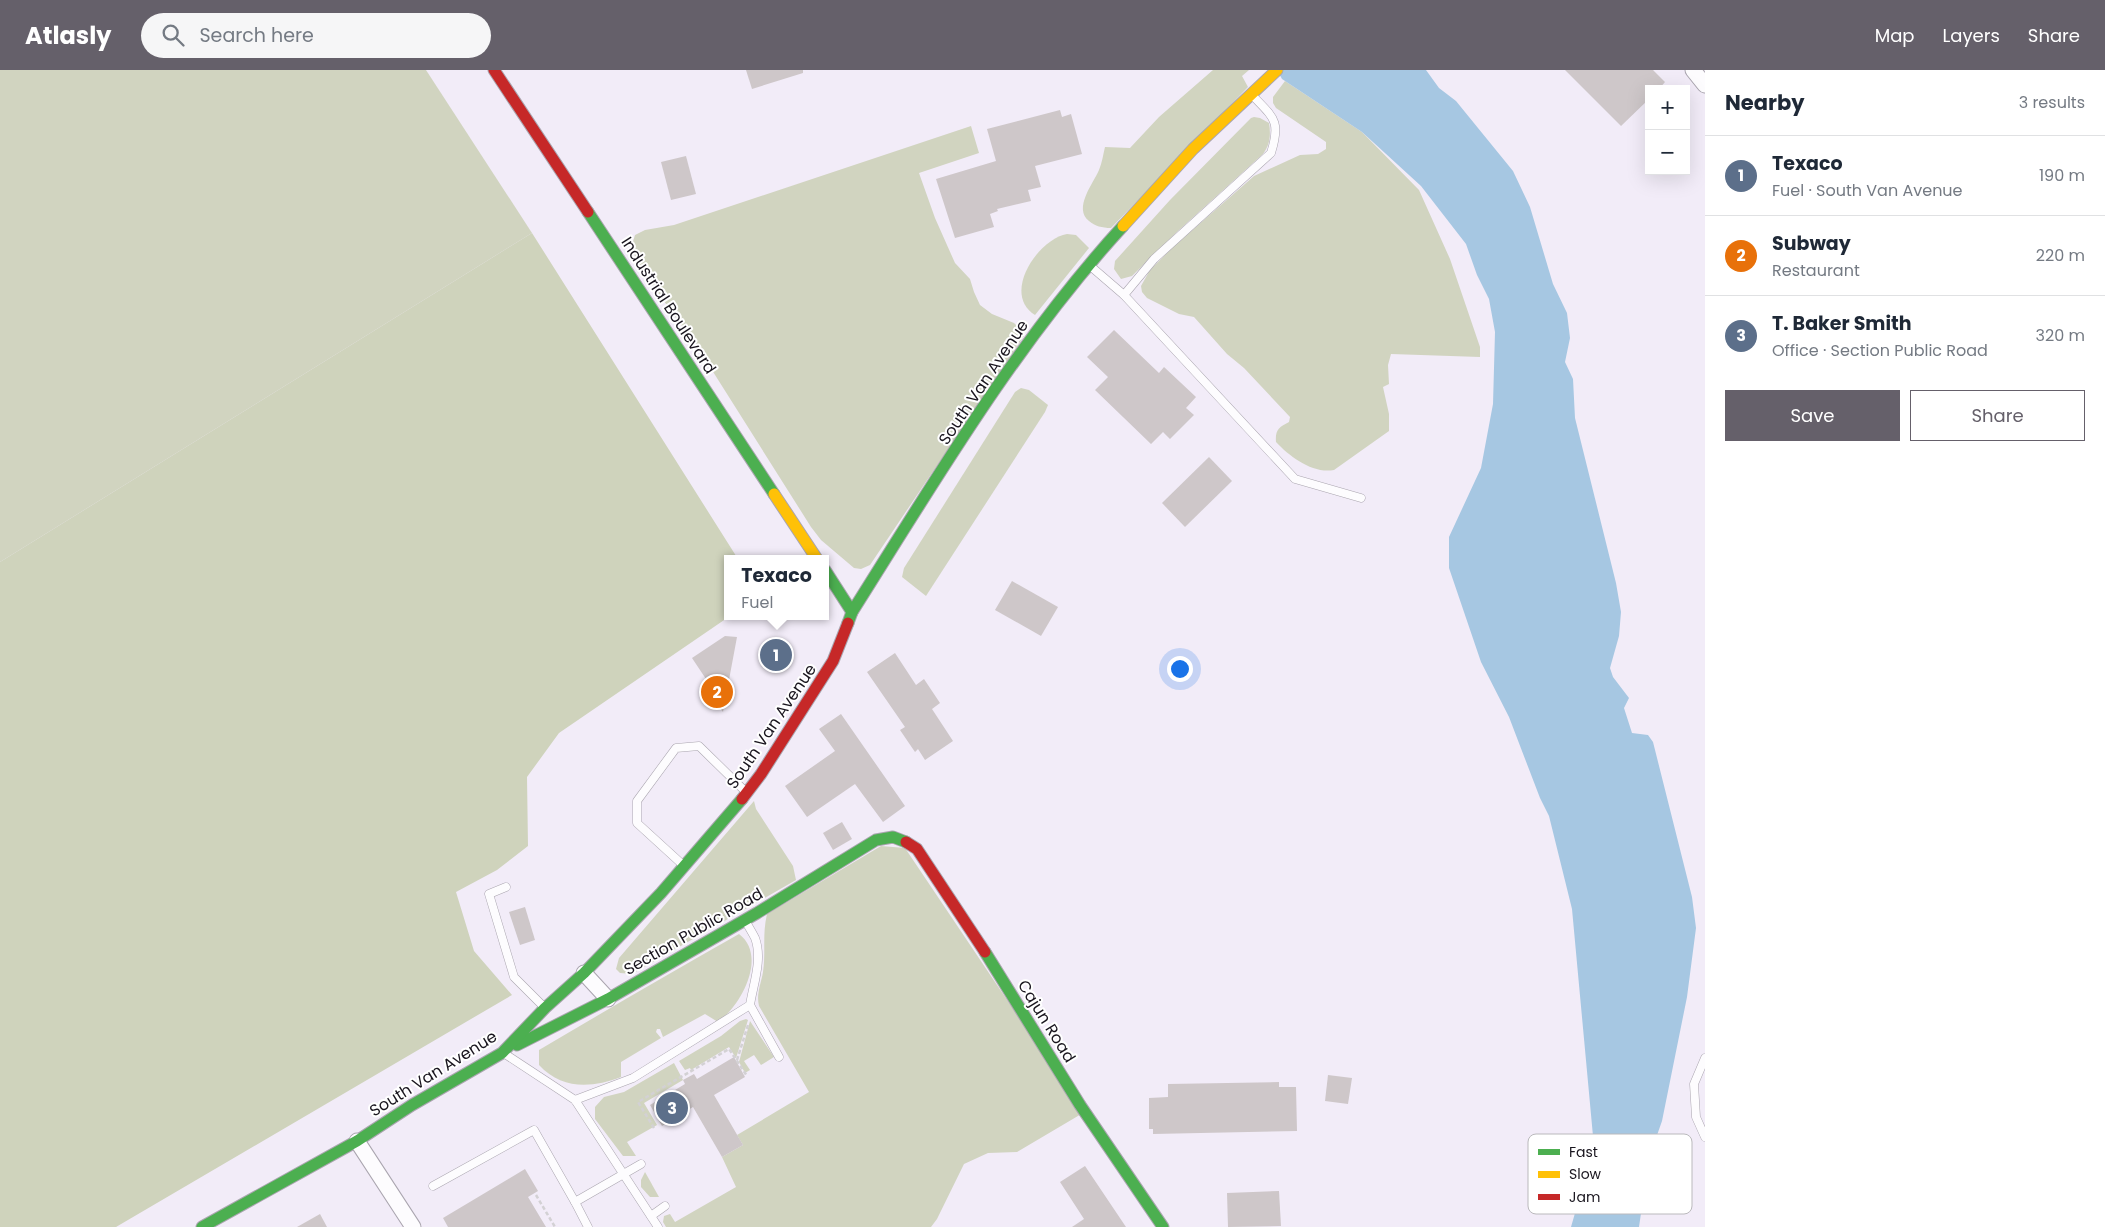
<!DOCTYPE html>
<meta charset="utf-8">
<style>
:root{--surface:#fff;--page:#f6f6f7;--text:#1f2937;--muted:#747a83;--line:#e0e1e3;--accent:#65606a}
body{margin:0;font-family:Poppins,sans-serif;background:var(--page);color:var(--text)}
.controls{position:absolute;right:15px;top:15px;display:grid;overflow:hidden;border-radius:0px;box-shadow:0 5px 20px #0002}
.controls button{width:45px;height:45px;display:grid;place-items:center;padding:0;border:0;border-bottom:1px solid var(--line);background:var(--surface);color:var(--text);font:25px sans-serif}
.you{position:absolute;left:1179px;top:598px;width:18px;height:18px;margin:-12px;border:4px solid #fff;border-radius:50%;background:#1a73e8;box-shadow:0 0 0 8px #1a73e833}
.badge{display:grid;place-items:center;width:32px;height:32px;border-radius:50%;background:var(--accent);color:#fff;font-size:16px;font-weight:700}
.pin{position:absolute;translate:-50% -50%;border:2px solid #fff;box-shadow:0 1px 5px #0006}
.popup{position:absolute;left:724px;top:485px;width:105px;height:65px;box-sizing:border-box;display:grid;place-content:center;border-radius:0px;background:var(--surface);filter:drop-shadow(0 1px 4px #0005);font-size:16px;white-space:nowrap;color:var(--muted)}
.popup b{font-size:19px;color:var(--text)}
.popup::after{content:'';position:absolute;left:50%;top:100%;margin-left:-10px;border:10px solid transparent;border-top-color:var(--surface)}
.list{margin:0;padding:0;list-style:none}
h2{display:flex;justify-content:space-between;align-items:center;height:65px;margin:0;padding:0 20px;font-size:21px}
h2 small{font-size:16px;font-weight:400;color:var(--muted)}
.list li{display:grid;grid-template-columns:32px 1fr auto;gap:15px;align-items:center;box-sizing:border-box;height:80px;padding:0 20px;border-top:1px solid var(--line)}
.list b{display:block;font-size:19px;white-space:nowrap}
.list p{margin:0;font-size:16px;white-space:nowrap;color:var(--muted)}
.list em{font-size:16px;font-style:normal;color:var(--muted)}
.actions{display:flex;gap:10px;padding:15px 20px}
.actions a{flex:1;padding:11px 0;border:1px solid var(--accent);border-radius:0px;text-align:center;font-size:18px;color:var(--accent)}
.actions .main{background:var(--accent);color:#fff}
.icon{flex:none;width:28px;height:28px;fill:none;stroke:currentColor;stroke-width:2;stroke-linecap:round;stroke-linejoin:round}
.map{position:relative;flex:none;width:1705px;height:1157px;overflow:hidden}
header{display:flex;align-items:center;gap:30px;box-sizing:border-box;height:70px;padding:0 25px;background:var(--accent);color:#fff}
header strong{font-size:24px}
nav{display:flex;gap:28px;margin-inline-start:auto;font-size:18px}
.search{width:350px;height:45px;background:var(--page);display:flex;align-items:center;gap:12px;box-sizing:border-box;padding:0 18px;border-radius:28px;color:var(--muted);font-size:19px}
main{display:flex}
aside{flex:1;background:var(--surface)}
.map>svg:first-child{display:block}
.green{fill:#d1d4c0}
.forest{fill:#cfd3bc}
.water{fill:#a6c7e2}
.building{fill:#cec7c9}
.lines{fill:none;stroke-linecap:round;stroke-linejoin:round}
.lane-casing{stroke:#aaa5af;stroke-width:9}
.street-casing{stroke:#aaa5af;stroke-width:17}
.fast-casing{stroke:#aaa5af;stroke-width:13}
.slow-casing{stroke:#aaa5af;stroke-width:13}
.jam-casing{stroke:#aaa5af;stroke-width:13}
.path{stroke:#d3d1d4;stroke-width:2.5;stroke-dasharray:4 2.5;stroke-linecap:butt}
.lane{stroke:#fdfcfe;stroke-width:8}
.street{stroke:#fdfcfe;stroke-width:15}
.fast{stroke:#4caf50;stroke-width:11}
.slow{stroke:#ffc107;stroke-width:11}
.jam{stroke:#c62828;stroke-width:11}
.labels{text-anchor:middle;stroke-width:4;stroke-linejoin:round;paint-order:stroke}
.street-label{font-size:16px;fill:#19151e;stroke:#fff}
.key{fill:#fff;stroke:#bab9bc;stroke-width:1}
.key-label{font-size:14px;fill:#19151e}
</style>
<header>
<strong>Atlasly</strong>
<div class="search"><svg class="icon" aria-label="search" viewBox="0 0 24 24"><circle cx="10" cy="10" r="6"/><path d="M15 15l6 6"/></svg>Search here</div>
<nav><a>Map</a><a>Layers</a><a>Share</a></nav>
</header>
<main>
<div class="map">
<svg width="1705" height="1157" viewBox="0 0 1705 1157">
<rect width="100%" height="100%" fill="#f2ecf8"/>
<!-- green -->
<g class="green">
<path d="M 0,0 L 426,0 L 532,163 L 0,492 Z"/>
<path d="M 1213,0 L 1249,0 L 1242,6 L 1248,17 L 1111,158 C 1102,158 1095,156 1089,151 C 1073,138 1093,114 1099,100 C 1102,93 1103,85 1105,77 L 1130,78 L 1159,47 Z"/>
<path d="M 1285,11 L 1362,62 L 1419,120 L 1450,189 L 1480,277 L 1480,287 L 1391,284 L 1388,295 L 1389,314 L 1383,317 L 1389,344 L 1389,361 L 1334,400 C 1313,404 1290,387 1276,372 C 1275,360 1279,357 1289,352 L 1290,347 L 1244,298 L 1227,284 L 1194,247 L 1179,244 L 1147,228 L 1142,222 L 1141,216 L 1150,200 L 1172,178 L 1254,106 L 1300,85 L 1318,84 L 1326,79 L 1326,72 L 1276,38 L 1273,33 L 1273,27 Z"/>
<path d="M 1254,47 L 1260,48 L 1269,53 C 1271,65 1270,75 1263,84 L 1178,161 L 1132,206 L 1121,209 L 1114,199 L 1115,191 L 1170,130 L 1251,48 Z"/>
<path d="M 971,56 L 979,83 L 919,103 L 935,148 L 955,193 L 970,209 L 974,222 L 980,235 L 992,244 L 1014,253 L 1022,261 L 1024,266 L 870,495 L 861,499 L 854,498 L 821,470 L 811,457 L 698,278 L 637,194 L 632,175 L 635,165 L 645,160 L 674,155 Z"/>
<path d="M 1067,164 L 1076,165 L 1089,178 L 1035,245 C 1001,224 1038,169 1067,164 Z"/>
<path d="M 1021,318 L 1029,320 L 1048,335 L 1045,342 L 926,526 L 902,507 L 904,498 L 1015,322 Z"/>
<path d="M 754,731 L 756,739 L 793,796 L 796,810 L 632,904 L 620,903 L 616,899 L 619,888 Z"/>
<path d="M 881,776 L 905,778 L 1083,1043 L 1017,1082 L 988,1083 L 964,1094 L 937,1149 L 931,1157 L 666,1157 L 663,1152 L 664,1146 L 670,1144 L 675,1152 L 736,1117 L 722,1087 L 743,1075 L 737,1065 L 809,1022 L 759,936 C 756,924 761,914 763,902 C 766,881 762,865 767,844 Z"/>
<path d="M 739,864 C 768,886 741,936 718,952 L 705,944 L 663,967 L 660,959 L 657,959 L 656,962 L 661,968 L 621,992 L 621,1007 C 592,1018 562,1020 539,995 L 539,980 C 605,941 672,902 739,864 Z"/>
<path d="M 746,949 L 748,950 L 736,988 L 729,977 L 691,1000 L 690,998 L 685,1000 L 679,991 L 721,966 L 740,951 Z"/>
<path d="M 750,951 L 774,987 L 761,995 L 754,985 L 744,991 L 750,1000 L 745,1003 L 739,992 Z"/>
<path d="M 674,993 L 683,1010 L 644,1033 L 657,1055 L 627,1072 L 636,1086 L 623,1086 L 595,1049 L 595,1037 L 604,1027 L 624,1022 Z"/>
<path d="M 645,1102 L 659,1127 L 650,1127 L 641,1117 L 641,1110 Z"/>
</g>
<!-- forest -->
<path class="forest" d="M 532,163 L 738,489 L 727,489 L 727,546 L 730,546 L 559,663 L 527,707 L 528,776 L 497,800 L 456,822 L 474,881 L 512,925 L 116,1157 L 0,1157 L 0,492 Z"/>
<!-- water -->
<path class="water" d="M 1277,0 L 1426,0 L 1439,18 L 1456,31 L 1513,101 L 1530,137 L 1553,214 L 1567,243 L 1570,268 L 1565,292 L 1573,309 L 1575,348 L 1616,513 L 1621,542 L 1619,566 L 1610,598 L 1613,607 L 1629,628 L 1624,638 L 1632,663 L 1648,665 L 1653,672 L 1692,827 L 1696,858 L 1687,927 L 1662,1051 L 1649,1088 L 1639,1157 L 1571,1157 L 1594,1077 L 1572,839 L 1549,746 L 1540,728 L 1509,647 L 1481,592 L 1449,498 L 1449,467 L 1481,398 L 1493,334 L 1495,262 L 1489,229 L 1477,205 L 1466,174 L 1421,116 L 1362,62 L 1282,9 Z"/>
<!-- building -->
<g class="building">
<path d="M 746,0 L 803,0 L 803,3 L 752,19 Z"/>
<path d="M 1565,0 L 1653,0 L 1665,12 L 1659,19 L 1649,19 L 1649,29 L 1621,56 Z"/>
<path d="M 1060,40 L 1062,47 L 1071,44 L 1082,84 L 1035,96 L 1041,117 L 1028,120 L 1031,131 L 997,139 L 998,141 L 990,144 L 994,157 L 955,168 L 936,109 L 996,91 L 987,59 Z"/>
<path d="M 686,86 L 696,124 L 671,130 L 661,92 Z"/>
<path d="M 1114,260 L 1159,303 L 1164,297 L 1196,327 L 1186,338 L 1194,345 L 1170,369 L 1163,362 L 1151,374 L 1095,320 L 1108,307 L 1087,287 Z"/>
<path d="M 1209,387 L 1232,411 L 1185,457 L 1162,433 Z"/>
<path d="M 1012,511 L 1058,537 L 1041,566 L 995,540 Z"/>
<path d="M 725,566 L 737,567 L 723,642 L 705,619 L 710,615 L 692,588 Z"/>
<path d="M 895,583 L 916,615 L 924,609 L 940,633 L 932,639 L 953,671 L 925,690 L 918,679 L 915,682 L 900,660 L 905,657 L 867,602 Z"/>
<path d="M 841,644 L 905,736 L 883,752 L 855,714 L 807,747 L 785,716 L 835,681 L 819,659 Z"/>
<path d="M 842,752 L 852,769 L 833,780 L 823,763 Z"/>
<path d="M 525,837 L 535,870 L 520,875 L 509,842 Z"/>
<path d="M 734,987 L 745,1007 L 714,1025 L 743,1075 L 722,1087 L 693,1037 L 662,1056 L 650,1035 L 685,1014 L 683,1010 L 694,1004 L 697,1009 Z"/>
<path d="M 1328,1005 L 1352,1008 L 1348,1034 L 1325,1031 Z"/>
<path d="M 1279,1012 L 1279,1017 L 1296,1017 L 1297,1061 L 1153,1064 L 1153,1059 L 1149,1059 L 1149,1028 L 1168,1027 L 1168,1014 Z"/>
<path d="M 1085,1096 L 1126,1157 L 1072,1157 L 1084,1149 L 1060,1112 Z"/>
<path d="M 525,1099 L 538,1121 L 528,1127 L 546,1157 L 448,1157 L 443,1148 Z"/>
<path d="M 1279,1121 L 1281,1156 L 1228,1157 L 1227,1123 Z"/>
<path d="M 320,1144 L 327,1157 L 297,1157 Z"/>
</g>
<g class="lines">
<!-- lane casing -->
<g class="lane-casing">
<g id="lane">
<path d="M 1088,194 L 1124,225 L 1154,189 L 1271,83 C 1281,51 1274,48 1253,26"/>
<path d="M 1124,225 L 1295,409 L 1361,428"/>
<path d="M 683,795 L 637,753 L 637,731 L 676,678 L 699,676 L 746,722"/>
<path d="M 506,817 L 489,824 L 514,907 L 543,936"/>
<path d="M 750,935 L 779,987"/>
<path d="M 505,984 L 575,1030 L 658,1157"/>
<path d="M 1705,988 L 1694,1014 L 1696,1047 L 1705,1067"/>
<path d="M 575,1030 L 633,1008 L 750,935 C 753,915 763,889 755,868 C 752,862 748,856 745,850"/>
<path d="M 433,1116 L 534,1060 L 575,1132 L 641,1094"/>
<path d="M 575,1132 L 588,1157"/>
<path d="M 651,1146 L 665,1136"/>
</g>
</g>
<!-- street casing -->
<g class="street-casing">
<g id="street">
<path d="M 1693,0 L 1705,15"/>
<path d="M 584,903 L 608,929"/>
<path d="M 357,1071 L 413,1157"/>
</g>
</g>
<!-- fast casing -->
<g class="fast-casing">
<g id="fast">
<path d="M 588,142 L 774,424"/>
<path d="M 825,500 L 852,542"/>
<path d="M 848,553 L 852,542 C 936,409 1016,273 1123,156"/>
<path d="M 985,882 L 1080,1035 L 1163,1157"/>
<path d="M 517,975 L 608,929 L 757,843 L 876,770 L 893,767 L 906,772"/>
<path d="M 202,1157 L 357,1071 L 412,1035 L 502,983 L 545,938 L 584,903 L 661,823 L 742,729"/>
</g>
</g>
<!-- slow casing -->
<g class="slow-casing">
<g id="slow">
<path d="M 1123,156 L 1193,79 L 1277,0"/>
<path d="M 774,424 L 817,489"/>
</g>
</g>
<!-- jam casing -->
<g class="jam-casing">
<g id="jam">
<path d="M 494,0 L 588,142"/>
<path d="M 742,729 L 761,704 L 833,591 L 848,553"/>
<path d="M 906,772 L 917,779 L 985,882"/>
</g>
</g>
<!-- path -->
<g class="path">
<path d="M 737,990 L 748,955"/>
<path d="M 654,1058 L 638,1032 L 729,979 L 747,1006"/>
<path d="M 536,1125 L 555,1157"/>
</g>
<!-- lane -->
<use href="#lane" class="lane"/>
<!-- street -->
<use href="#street" class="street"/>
<!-- fast -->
<use href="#fast" class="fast"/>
<!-- slow -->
<use href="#slow" class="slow"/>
<!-- jam -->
<use href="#jam" class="jam"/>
</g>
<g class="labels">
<!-- street labels -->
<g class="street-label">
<text transform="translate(669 235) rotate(57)" y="6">Industrial Boulevard</text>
<text transform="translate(983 312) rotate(-56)" y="6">South Van Avenue</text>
<text transform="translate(771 656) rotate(-56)" y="6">South Van Avenue</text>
<text transform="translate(693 861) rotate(-30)" y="6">Section Public Road</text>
<text transform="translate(1047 951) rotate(58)" y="6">Cajun Road</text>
<text transform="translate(433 1003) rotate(-32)" y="6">South Van Avenue</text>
</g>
</g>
<!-- legend -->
<rect x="1528" y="1064" width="164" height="80" rx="8" class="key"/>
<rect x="1538" y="1079" width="22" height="6" fill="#4caf50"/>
<rect x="1538" y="1101" width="22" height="7" fill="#ffc107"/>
<rect x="1538" y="1124" width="22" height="6" fill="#c62828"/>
<g class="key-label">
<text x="1569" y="1087">Fast</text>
<text x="1569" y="1109">Slow</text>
<text x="1569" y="1132">Jam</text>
</g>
</svg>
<div class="controls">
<button>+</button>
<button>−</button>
</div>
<div class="you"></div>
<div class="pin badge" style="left:776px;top:585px;background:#5c6f8a">1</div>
<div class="popup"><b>Texaco</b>Fuel</div>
<div class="pin badge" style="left:717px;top:622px;background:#e8710a">2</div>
<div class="pin badge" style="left:672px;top:1038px;background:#5c6f8a">3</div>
</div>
<aside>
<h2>Nearby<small>3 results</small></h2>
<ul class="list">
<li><span class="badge" style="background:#5c6f8a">1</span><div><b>Texaco</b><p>Fuel · South Van Avenue</p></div><em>190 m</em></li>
<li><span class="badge" style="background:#e8710a">2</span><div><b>Subway</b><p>Restaurant</p></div><em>220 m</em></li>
<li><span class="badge" style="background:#5c6f8a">3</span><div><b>T. Baker Smith</b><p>Office · Section Public Road</p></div><em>320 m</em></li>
</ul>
<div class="actions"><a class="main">Save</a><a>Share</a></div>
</aside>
</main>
